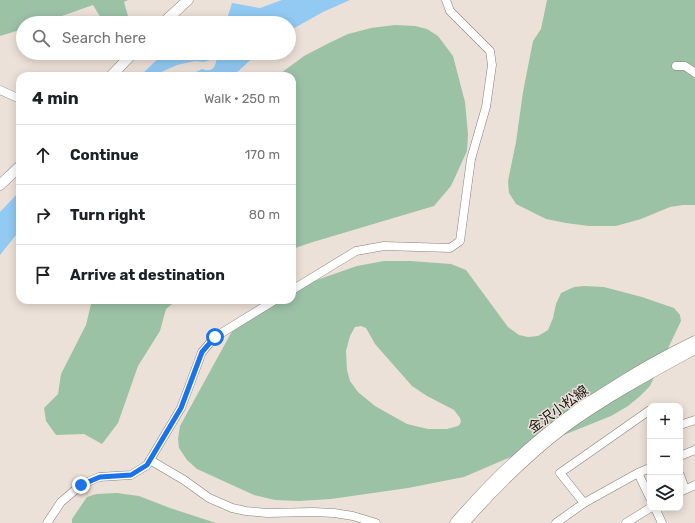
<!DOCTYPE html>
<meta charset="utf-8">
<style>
:root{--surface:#fff;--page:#f2f2f2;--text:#202124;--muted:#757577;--line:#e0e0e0}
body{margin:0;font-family:Rubik,"Noto Sans JP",sans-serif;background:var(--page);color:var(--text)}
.controls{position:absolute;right:12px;bottom:12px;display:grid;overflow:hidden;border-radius:8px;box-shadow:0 2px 10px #0003}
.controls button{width:36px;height:36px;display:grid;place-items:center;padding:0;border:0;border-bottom:1px solid var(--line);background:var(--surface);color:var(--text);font:20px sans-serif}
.stop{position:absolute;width:12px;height:12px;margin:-9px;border:3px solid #1a73e8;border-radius:50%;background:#fff}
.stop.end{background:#1a73e8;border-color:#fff;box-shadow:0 1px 4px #0008}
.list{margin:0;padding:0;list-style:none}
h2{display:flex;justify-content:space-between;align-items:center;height:52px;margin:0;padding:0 16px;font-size:17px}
h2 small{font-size:13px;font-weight:400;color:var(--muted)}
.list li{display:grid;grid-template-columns:26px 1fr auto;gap:12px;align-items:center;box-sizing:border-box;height:60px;padding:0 16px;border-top:1px solid var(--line)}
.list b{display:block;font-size:15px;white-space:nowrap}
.list em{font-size:13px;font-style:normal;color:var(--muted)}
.icon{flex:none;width:22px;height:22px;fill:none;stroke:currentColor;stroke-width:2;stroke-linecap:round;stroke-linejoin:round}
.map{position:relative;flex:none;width:695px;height:523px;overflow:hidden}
.search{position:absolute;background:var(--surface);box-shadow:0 2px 10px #0003;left:16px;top:16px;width:280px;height:44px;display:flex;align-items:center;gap:10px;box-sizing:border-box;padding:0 14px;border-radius:22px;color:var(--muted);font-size:15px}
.panel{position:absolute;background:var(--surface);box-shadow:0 2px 10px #0003;left:16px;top:72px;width:280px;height:232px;border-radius:12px}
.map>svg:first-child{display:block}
.green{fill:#9cc2a6;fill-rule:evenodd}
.water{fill:#92caf3}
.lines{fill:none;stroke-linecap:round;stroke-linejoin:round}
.minor-casing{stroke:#8a8078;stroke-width:9}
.major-casing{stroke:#8a8078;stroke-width:11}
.minor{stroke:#fff;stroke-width:8}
.major{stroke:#fff;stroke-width:10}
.route{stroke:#1a73e8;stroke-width:5}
.labels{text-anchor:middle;stroke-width:3;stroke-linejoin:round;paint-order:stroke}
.street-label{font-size:14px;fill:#161310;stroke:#ece1d8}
</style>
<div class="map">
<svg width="695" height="523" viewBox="0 0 695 523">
<rect width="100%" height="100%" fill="#ece1d8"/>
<!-- green -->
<g class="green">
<path d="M 0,0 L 128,0 L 124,2 L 130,23 L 104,23 L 93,5 L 42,23 L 23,23 L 23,29 L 0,36 Z"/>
<path d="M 547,0 L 695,0 L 695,205 L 683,205 L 670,207 L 641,219 L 616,226 L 589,226 L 566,223 L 546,219 L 516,204 L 509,193 L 508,181 L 516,142 L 523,92 L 533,41 L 541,29 Z"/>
<path d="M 395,25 L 415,26 L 427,29 L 438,36 L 453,56 L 465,102 L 468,134 L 467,151 L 451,186 L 434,206 L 313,242 L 292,249 L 292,76 L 277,76 L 304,56 L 331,42 L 348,34 L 371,28 Z"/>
<path d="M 384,261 L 410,261 L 451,264 L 466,270 L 508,327 L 519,335 L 528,337 L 538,336 L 548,330 L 553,318 L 556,304 L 561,293 L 574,287 L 584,286 L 604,287 L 642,297 L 674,308 L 680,315 L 681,321 L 650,386 L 639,397 L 628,406 L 611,416 L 529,449 L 464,477 L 408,488 L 331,499 L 299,501 L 275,500 L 254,495 L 197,469 L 187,460 L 179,448 L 178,439 L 180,426 L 236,324 C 244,316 258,303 270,300 C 276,299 286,300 292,300 L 292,290 L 311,282 L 357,266 ZM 361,326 L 366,328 L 375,344 L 412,386 L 427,396 L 454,410 L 460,418 L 461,421 L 460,424 L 458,426 L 447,429 L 428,429 L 407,424 L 375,406 L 358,392 L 350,381 L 347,370 L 346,351 L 350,336 L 355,327 Z"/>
<path d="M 92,300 L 177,300 L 166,309 L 160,331 L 138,366 L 118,423 L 102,444 L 84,434 L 56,435 L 46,421 L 44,408 L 58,394 L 61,374 L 86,325 Z"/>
<path d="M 117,493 L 139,496 L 170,508 L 216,523 L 72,523 L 72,519 L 87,497 L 96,494 Z"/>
</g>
<!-- water -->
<g class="water">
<path d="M 282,0 L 350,0 L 323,12 L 289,31 L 289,23 L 223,23 L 226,22 L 232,3 L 260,8 Z"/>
<path d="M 164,53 L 184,53 L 180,56 L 192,57 L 214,53 L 258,53 L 233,76 L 195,76 L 198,74 L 196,72 L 202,69 C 213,73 215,67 217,58 L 204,62 L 195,61 L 177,65 L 157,74 L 154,73 L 149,76 L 140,76 Z"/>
<path d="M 20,191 L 20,230 L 0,255 L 0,212 Z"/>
</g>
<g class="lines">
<!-- minor casing -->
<g class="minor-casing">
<g id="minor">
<path d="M 676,66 L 685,66 L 695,73"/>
<path d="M 0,90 L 20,99"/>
<path d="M 292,290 L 356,251 L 384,246 L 450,248 L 460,241 L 471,159 L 486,107 L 492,65 L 490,51 L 450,11 L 446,0"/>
<path d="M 680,425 L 695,420"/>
<path d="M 680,456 L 695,450"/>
<path d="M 150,460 L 184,480 L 209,498 L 232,508 L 246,511 L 267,513 L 313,512 L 334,513 L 353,516 L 376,523"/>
<path d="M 638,473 L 650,498"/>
<path d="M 680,475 L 685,489"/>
<path d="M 680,492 L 695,485"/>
<path d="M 584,503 L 560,473 L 650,410"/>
<path d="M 655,508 L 662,523"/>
<path d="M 47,523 L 61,502 L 81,485 L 99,477 L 131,475 L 147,465 L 181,408 L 202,352 L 215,337 L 275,300"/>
<path d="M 556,523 L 584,503 L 638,473 L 650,468"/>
<path d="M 626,523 L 650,508"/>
</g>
</g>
<!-- major casing -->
<g class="major-casing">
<g id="major">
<path d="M 163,23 L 188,0"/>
<path d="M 111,76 L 133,53"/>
<path d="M 0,185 L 20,166"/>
<path d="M 455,523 C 491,481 532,442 577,410 C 586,403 596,398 605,392 C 634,373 664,356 695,341"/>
<path d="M 464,523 C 495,488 528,455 565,427 C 606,397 651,373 695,349"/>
</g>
</g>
<!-- minor -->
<use href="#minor" class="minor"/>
<!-- major -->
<use href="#major" class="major"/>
</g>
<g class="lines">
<!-- route -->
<path class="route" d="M 81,485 L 100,477 L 131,475 L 147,465 L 181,408 L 202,352 L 215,337"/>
</g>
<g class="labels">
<!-- street labels -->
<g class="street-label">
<text transform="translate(558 409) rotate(-36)" y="5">金沢小松線</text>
</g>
</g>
</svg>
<div class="controls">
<button>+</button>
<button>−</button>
<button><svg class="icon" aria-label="layers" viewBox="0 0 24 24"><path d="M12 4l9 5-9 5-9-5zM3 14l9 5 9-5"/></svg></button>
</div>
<div class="stop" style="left:215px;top:337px"></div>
<div class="stop end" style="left:81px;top:485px"></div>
<div class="search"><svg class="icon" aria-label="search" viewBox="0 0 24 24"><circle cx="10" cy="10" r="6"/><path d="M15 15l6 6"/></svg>Search here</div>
<section class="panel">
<h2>4 min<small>Walk · 250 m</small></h2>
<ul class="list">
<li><svg class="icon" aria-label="ahead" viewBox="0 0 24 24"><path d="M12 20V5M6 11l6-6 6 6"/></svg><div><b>Continue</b></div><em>170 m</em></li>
<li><svg class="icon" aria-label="right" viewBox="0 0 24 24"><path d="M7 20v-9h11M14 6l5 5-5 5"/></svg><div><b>Turn right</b></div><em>80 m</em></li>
<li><svg class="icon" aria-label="arrive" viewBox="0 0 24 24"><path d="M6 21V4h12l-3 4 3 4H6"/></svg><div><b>Arrive at destination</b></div></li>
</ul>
</section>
</div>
